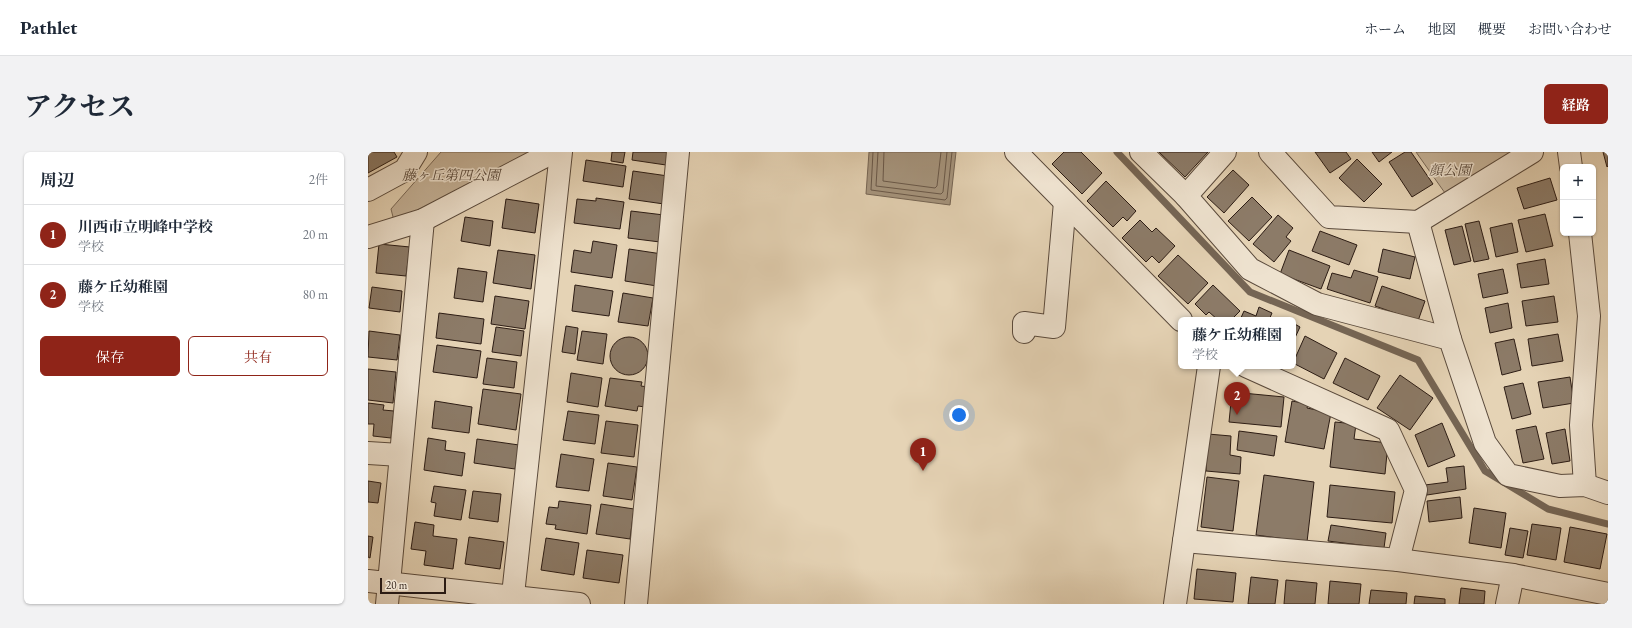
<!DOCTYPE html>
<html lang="ja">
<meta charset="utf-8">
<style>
:root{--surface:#fff;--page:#f2f2f3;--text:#1f2937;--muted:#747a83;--line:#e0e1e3;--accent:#8f2418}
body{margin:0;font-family:"EB Garamond","Noto Serif JP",serif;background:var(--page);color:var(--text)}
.controls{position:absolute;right:12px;top:12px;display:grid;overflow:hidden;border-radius:6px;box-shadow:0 1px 3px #0004}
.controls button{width:36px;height:36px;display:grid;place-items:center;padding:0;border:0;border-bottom:1px solid var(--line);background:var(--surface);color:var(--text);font:20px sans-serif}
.scale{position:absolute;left:12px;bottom:10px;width:66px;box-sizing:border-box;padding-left:4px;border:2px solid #2c1c14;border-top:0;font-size:11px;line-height:14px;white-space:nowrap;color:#2c1c14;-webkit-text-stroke:3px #eee2cf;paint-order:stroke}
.you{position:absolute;left:591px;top:263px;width:14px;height:14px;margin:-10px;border:3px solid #fff;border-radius:50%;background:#1a73e8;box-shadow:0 0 0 6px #1a73e833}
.badge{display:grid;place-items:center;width:26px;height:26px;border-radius:50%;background:var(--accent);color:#fff;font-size:13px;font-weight:700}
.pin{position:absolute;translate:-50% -33px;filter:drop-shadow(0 1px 2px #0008)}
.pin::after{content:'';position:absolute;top:21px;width:14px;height:12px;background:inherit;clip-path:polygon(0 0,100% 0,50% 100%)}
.popup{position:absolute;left:810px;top:165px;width:118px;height:52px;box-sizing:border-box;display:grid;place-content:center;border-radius:6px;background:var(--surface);filter:drop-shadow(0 1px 3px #0005);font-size:13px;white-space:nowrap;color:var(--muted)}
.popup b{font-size:15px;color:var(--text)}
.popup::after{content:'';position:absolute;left:50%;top:100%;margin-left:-8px;border:8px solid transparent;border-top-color:var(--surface)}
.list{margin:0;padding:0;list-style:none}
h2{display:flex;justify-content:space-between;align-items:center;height:52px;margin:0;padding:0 16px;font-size:17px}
h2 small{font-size:13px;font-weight:400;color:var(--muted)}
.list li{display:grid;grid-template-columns:26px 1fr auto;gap:12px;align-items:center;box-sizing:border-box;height:60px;padding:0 16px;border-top:1px solid var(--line)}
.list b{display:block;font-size:15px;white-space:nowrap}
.list p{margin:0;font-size:13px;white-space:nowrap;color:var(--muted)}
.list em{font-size:13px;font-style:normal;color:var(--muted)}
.actions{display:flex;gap:8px;padding:12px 16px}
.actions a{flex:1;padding:9px 0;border:1px solid var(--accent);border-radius:6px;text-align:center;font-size:14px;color:var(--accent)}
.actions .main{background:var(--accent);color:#fff}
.map{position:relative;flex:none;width:1240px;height:452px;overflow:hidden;border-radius:6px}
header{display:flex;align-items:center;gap:24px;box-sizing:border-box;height:56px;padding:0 20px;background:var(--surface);border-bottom:1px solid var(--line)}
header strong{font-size:19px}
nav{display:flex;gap:22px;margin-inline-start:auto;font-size:14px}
.intro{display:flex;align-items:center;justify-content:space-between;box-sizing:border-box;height:96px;padding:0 24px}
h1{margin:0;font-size:28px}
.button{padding:10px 18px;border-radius:6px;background:var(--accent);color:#fff;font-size:14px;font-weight:700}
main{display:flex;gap:24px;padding:0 24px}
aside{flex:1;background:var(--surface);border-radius:6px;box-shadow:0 1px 3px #0004}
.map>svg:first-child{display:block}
.green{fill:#c6b49a;stroke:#796857}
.water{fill:#a6957e;stroke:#756554}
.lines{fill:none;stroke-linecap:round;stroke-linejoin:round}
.shore{stroke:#695849;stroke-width:1}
.stream{stroke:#756554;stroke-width:7}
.building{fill:#8c7b68;stroke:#2c1c14}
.minor-casing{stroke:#5a4a3c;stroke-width:24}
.minor{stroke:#eee2cf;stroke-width:22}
.labels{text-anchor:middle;stroke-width:3;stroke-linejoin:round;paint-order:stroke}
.park-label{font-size:14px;font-style:italic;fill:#5a4a3c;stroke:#eee2cf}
</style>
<header>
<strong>Pathlet</strong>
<nav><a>ホーム</a><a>地図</a><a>概要</a><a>お問い合わせ</a></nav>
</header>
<div class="intro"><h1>アクセス</h1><a class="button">経路</a></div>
<main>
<aside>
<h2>周辺<small>2件</small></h2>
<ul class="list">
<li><span class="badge">1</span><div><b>川西市立明峰中学校</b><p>学校</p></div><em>20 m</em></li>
<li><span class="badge">2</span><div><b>藤ケ丘幼稚園</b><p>学校</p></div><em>80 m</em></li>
</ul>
<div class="actions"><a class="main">保存</a><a>共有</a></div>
</aside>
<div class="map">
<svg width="1240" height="452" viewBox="0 0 1240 452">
<rect width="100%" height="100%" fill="#e5d3b5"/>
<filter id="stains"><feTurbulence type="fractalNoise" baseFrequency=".005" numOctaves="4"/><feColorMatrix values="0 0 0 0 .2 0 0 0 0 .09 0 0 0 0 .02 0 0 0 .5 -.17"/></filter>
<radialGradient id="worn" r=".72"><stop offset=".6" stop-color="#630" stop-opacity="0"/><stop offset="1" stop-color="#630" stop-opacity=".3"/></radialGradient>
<!-- green -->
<g class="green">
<path d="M 73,0 L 181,0 L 27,73 L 23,57 Z"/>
<path d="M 1048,0 L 1146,0 L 1077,41 Z"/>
</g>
<!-- water -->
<path class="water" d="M 501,0 L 588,0 L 582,53 L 498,42 Z"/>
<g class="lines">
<!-- shore -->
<g class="shore">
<path d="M 505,0 L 503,38 L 577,48 L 579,46 L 584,0"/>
<path d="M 510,0 L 508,34 L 573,42 L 575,40 L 579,0"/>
<path d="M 516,0 L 515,29 L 567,36 L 569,34 L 573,0"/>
</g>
<!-- stream -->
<path class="stream" d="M 749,0 L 882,140 L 1050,208 L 1117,319 L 1180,357 L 1240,372"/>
</g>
<!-- building -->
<g class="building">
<path d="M 0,0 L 26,0 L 29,5 L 0,21 Z"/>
<path d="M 244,0 L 257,0 L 255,11 L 243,9 Z"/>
<path d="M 265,0 L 300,0 L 298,13 L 264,8 Z"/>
<path d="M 696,0 L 713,0 L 734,21 L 714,42 L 684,12 Z"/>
<path d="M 791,0 L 840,0 L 817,25 Z"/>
<path d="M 947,0 L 978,0 L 983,7 L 962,21 Z"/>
<path d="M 1004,0 L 1024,0 L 1011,10 Z"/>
<path d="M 1037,0 L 1043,0 L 1065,32 L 1044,45 L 1021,10 Z"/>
<path d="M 1235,0 L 1240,0 L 1240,14 L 1239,15 Z"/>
<path d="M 989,7 L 1014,32 L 996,50 L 971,26 Z"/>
<path d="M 218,8 L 258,14 L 255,35 L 215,29 Z"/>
<path d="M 865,18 L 881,33 L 856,61 L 839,45 Z"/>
<path d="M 265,19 L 300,24 L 296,52 L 261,47 Z"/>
<path d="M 1182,26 L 1189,48 L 1156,57 L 1149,36 Z"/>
<path d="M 738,29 L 768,59 L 759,69 L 755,65 L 745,75 L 719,49 Z"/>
<path d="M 884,45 L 904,65 L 881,89 L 860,69 Z"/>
<path d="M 228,46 L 256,50 L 252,77 L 206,71 L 209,47 L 228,49 Z"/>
<path d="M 138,47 L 171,52 L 167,81 L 134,76 Z"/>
<path d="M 263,59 L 296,63 L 292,90 L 260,86 Z"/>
<path d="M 1177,62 L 1185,94 L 1158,100 L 1150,68 Z"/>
<path d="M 910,63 L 925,76 L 918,85 L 923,89 L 906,110 L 885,92 Z"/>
<path d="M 97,65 L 125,69 L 122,94 L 93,89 Z"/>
<path d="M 772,68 L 784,80 L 788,76 L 807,94 L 791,111 L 784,104 L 778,110 L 754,86 Z"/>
<path d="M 1111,69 L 1121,107 L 1106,110 L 1097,72 Z"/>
<path d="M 1144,71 L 1150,100 L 1128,105 L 1122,76 Z"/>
<path d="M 1094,74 L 1103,109 L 1086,113 L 1077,78 Z"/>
<path d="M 952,79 L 989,93 L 981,113 L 944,99 Z"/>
<path d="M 225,89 L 249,93 L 244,126 L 203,120 L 206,98 L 223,101 Z"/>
<path d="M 11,92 L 42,95 L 38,124 L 8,121 Z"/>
<path d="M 261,97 L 294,102 L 289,134 L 257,129 Z"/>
<path d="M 1015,97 L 1047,105 L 1042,127 L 1010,120 Z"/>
<path d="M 130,98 L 167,103 L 163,137 L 125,131 Z"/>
<path d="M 921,98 L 962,114 L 953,137 L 912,122 Z"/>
<path d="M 810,103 L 840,131 L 820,152 L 790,124 Z"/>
<path d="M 1177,107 L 1181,132 L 1153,136 L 1149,112 Z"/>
<path d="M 90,116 L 119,120 L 115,150 L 86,146 Z"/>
<path d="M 1135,117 L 1140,141 L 1115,146 L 1110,122 Z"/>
<path d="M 986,118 L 1010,125 L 1002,151 L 959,137 L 964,121 L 983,126 Z"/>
<path d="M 207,133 L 245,139 L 241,164 L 204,159 Z"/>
<path d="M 845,133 L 872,159 L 863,168 L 850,168 L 841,160 L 838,163 L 827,152 Z"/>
<path d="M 1014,134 L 1057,149 L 1050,169 L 1007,154 Z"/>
<path d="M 4,135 L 34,139 L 32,160 L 1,156 Z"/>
<path d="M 255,141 L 285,146 L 280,174 L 250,170 Z"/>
<path d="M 127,144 L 161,149 L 157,177 L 123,172 Z"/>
<path d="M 1186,144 L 1190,170 L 1158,174 L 1154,149 Z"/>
<path d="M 1140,151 L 1144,176 L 1122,181 L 1117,156 Z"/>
<path d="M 891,155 L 904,161 L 901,168 L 872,168 L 876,159 L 888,164 Z"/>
<path d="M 71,161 L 116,167 L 113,192 L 68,186 Z"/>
<path d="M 925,171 L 932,175 L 925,190 Z"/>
<path d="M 198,174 L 210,176 L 207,202 L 194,200 Z"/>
<path d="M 128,175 L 156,179 L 153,204 L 124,200 Z"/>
<path d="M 1,179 L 32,183 L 29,208 L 0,205 Z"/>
<path d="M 214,179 L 239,182 L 235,212 L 209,208 Z"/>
<path d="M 1190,182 L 1195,209 L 1164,214 L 1160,187 Z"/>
<path d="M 937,184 L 969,201 L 956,227 L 925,211 Z"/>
<circle cx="261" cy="204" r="19"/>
<path d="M 1146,187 L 1153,218 L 1134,223 L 1127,191 Z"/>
<path d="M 69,193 L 113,199 L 109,226 L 65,220 Z"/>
<path d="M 119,206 L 149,210 L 146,236 L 115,232 Z"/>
<path d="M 977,206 L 1012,224 L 1000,248 L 965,231 Z"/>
<path d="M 0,217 L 28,220 L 25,251 L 0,248 Z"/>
<path d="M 203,221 L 234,226 L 230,255 L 199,250 Z"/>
<path d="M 1032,223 L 1065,246 L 1042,278 L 1009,256 Z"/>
<path d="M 1202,225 L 1206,251 L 1175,256 L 1170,230 Z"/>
<path d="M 242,226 L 274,230 L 273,234 L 280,235 L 277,255 L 270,254 L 269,259 L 237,254 Z"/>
<path d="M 1155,231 L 1163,262 L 1144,267 L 1136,235 Z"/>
<path d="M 115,237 L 153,242 L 148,278 L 110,272 Z"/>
<path d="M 864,240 L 916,245 L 913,275 L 861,270 Z"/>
<path d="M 67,249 L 104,255 L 101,281 L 64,276 Z"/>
<path d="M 924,249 L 940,252 L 939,256 L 963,261 L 956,297 L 917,290 Z"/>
<path d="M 0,251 L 16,253 L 15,258 L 26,259 L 23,286 L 5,284 L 6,272 L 0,272 Z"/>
<path d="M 200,259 L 231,263 L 227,292 L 195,288 Z"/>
<path d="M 238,269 L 270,273 L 266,305 L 233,301 Z"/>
<path d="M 967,270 L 988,272 L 986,287 L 1020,291 L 1017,322 L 962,315 Z"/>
<path d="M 1074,271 L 1087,304 L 1060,315 L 1047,283 Z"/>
<path d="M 1168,274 L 1176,307 L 1155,311 L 1148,278 Z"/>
<path d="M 1197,277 L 1202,309 L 1184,312 L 1178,281 Z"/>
<path d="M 871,279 L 909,284 L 906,304 L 869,298 Z"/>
<path d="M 840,282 L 863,284 L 862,303 L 873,305 L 872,322 L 838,319 Z"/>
<path d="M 60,286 L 78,289 L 77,298 L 97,301 L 94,324 L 56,318 Z"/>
<path d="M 109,287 L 151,293 L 147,317 L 106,311 Z"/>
<path d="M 193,302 L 226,307 L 221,339 L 188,335 Z"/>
<path d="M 240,311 L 269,315 L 264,348 L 235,344 Z"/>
<path d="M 1096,314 L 1098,337 L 1059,343 L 1057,333 L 1080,330 L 1078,316 Z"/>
<path d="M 896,323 L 946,330 L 939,390 L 888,383 Z"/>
<path d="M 839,325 L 871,329 L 865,379 L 833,375 Z"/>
<path d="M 0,329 L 13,331 L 10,351 L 0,350 Z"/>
<path d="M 962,333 L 1027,340 L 1024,371 L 959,365 Z"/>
<path d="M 66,334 L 98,338 L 93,368 L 66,364 L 68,351 L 63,350 Z"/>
<path d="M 105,339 L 133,342 L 130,370 L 101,366 Z"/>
<path d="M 1092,345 L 1094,366 L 1061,370 L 1059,349 Z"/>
<path d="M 191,349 L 223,353 L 219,382 L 187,377 L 188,373 L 178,372 L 181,355 L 190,356 Z"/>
<path d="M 233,352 L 266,357 L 262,387 L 228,382 Z"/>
<path d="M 1106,356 L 1138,361 L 1133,396 L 1101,391 Z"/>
<path d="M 47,370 L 66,373 L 65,384 L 89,387 L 85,417 L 56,413 L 58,399 L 43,397 Z"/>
<path d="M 1164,372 L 1193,376 L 1188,408 L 1159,403 Z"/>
<path d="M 963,373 L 1018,381 L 1016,396 L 960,389 Z"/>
<path d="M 1202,375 L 1239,382 L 1232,417 L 1196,410 Z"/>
<path d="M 1142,376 L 1160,379 L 1155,406 L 1137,403 Z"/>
<path d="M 0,384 L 5,385 L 2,406 L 0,405 Z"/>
<path d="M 101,385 L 136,390 L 132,417 L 97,412 Z"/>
<path d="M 178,386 L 211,391 L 206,423 L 173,418 Z"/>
<path d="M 219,398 L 255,403 L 251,431 L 215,426 Z"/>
<path d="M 829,417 L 868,421 L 865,450 L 826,447 Z"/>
<path d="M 883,425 L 910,428 L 907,452 L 880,452 Z"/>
<path d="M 918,428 L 949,431 L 947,452 L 916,452 Z"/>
<path d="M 962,429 L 993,432 L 991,452 L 960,452 Z"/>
<path d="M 1093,436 L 1117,439 L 1116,452 L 1091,452 Z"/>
<path d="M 1003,438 L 1039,441 L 1038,452 L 1001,452 Z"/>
<path d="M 1047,444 L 1077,447 L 1077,452 L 1046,452 Z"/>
</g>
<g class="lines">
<!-- minor casing -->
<g class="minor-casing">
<g id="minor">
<path d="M 648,0 L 813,168"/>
<path d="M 773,0 L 818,44 L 882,117 L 949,152 L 1082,187 L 1117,291 L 1140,323 L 1192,334 L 1217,333 L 1240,341"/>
<path d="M 902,0 L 961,65 L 1050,70"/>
<path d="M 1201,0 L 1203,15"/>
<path d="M 0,38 L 37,18 L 48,0"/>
<path d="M 818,44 L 857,0"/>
<path d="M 1212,81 L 1221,164 L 1213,273 L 1217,333"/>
<path d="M 0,85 L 55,68 L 185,0"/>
<path d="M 656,180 L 656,171 L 686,175 L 697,50"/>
<path d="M 1082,187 L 1050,70 L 1164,0"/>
<path d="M 878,214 L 1020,278 L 1048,338 L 1030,408"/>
<path d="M 0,301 L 32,303"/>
<path d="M 816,389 L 1030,408 L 1145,423 L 1240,442"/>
<path d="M 0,429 L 211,452"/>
<path d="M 19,452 L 55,68"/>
<path d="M 144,452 L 193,0"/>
<path d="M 268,452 L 310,0"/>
<path d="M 807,452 L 841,214"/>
<path d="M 1139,452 L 1145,423"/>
</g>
</g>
<!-- minor -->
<use href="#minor" class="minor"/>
</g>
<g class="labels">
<!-- park labels -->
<g class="park-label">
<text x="1082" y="23">顔公園</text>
<text x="83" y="28">藤ヶ丘第四公園</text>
</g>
</g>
<rect width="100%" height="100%" filter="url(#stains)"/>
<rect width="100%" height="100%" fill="url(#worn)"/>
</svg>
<div class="controls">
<button>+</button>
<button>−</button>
</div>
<div class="scale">20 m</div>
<div class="you"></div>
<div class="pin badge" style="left:555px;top:319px">1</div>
<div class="pin badge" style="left:869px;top:263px">2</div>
<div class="popup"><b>藤ケ丘幼稚園</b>学校</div>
</div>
</main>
